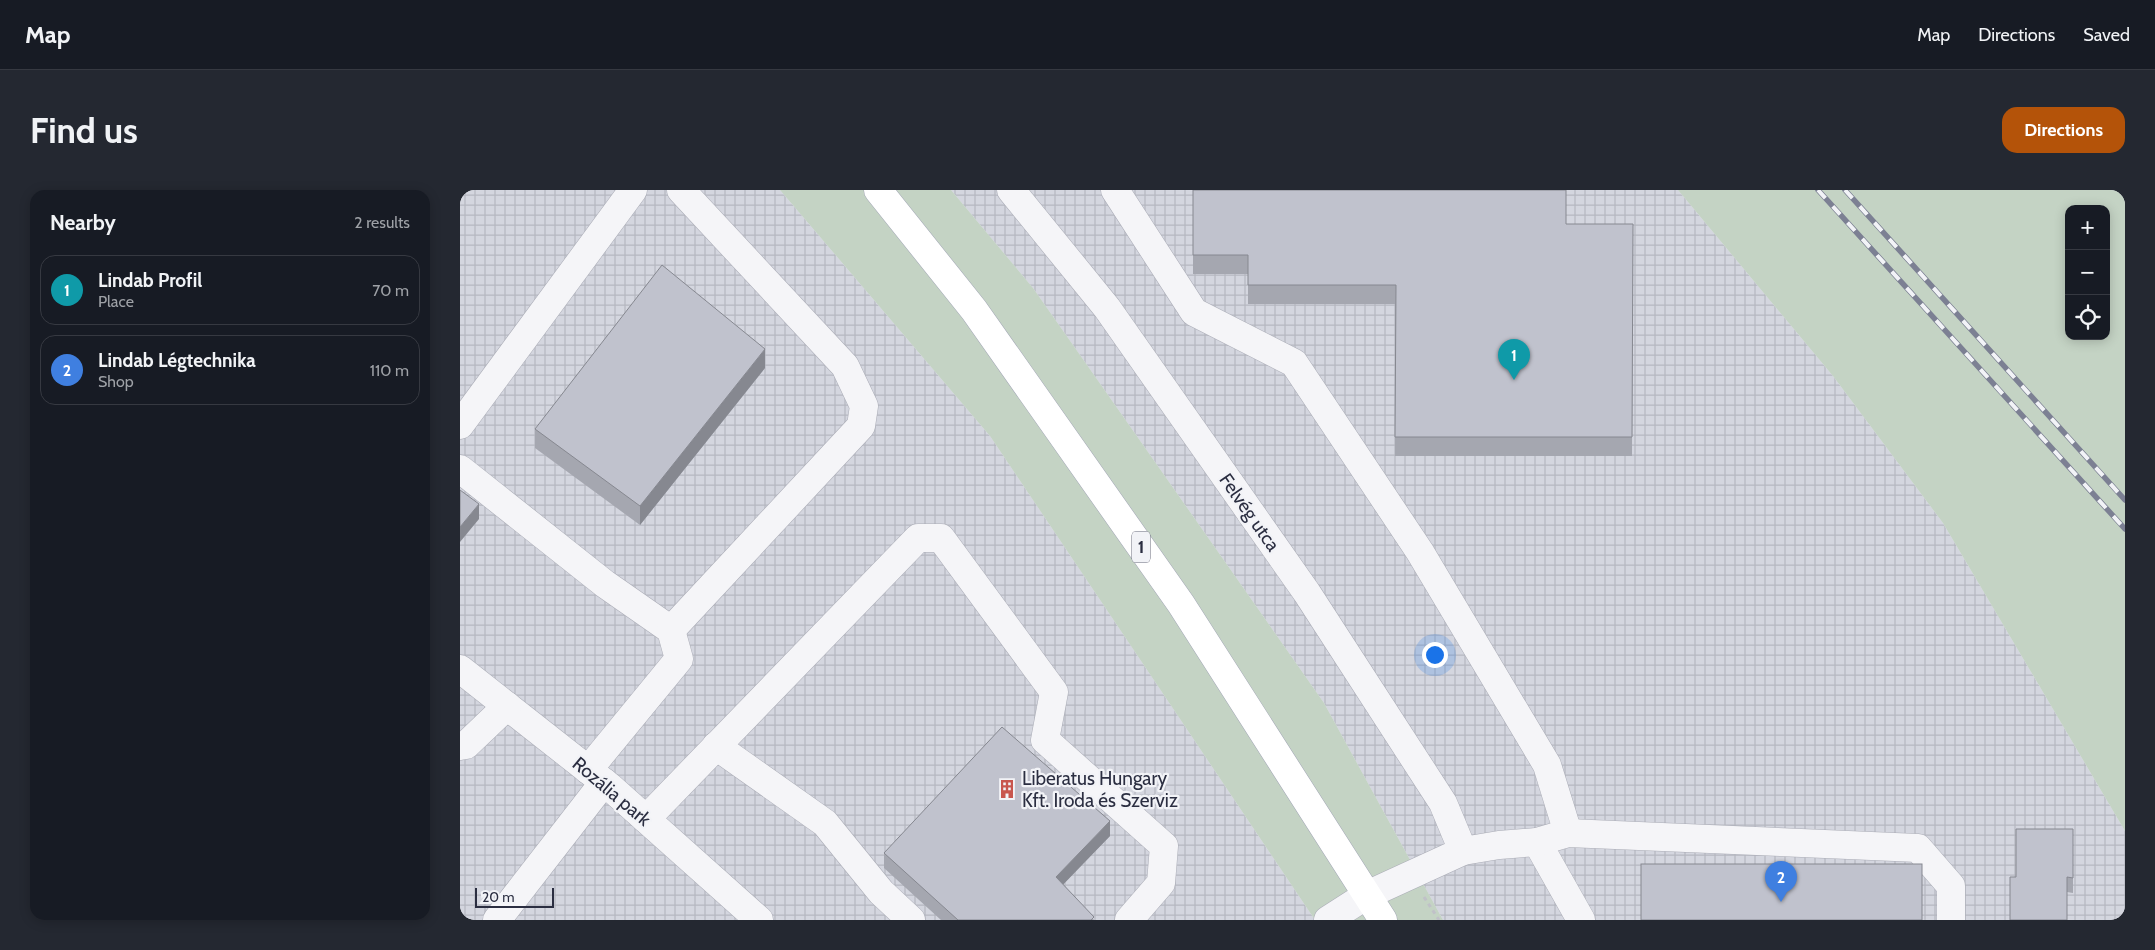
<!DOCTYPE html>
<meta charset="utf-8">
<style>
:root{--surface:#171b24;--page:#242831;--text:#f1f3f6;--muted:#9ea1a6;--line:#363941;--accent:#b45309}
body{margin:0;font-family:Cabin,sans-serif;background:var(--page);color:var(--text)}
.controls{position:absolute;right:15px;top:15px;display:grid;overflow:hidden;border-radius:10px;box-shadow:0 2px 12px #0003}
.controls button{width:45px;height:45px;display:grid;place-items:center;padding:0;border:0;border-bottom:1px solid var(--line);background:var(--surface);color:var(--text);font:25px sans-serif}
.scale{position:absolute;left:15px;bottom:12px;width:79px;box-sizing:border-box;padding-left:5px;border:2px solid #2b2e41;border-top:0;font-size:14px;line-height:18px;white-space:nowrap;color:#2b2e41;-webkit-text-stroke:4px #f2f3f7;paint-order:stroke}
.you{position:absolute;left:974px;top:464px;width:18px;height:18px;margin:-12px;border:4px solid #fff;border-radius:50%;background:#1a73e8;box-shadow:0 0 0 8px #1a73e833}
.badge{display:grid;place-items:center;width:32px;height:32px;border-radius:50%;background:var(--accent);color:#fff;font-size:16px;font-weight:700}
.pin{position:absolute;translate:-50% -41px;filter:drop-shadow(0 1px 2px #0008)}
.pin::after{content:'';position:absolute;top:26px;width:18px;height:15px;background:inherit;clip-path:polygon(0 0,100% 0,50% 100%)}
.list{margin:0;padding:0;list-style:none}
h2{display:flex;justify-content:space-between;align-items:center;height:65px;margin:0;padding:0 20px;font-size:21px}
h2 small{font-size:16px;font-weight:400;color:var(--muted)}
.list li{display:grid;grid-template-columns:32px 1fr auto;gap:15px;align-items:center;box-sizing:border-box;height:70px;margin:0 10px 10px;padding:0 10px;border:1px solid var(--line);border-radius:15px}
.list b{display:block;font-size:19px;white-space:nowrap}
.list p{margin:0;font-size:16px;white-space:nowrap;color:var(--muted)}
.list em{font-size:16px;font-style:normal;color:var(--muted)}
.icon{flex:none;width:28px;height:28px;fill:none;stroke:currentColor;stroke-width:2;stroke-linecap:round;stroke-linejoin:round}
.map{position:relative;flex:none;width:1665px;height:730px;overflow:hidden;border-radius:15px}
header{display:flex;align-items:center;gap:30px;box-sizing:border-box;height:70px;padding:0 25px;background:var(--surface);border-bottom:1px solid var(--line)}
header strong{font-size:24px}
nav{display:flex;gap:28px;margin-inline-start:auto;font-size:18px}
.intro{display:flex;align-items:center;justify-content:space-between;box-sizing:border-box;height:120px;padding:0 30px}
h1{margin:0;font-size:35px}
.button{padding:12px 22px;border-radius:15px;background:var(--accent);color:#fff;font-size:18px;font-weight:700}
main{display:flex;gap:30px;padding:0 30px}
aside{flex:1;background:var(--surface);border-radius:15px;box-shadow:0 2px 12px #0003}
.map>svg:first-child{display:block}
.industrial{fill:url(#industrial-grid)}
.green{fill:#c4d3c4;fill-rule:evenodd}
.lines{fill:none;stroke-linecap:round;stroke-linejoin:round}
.minor-casing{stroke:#abadb7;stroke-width:29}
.major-casing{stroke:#a2a6b5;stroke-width:29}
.path{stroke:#c0c1c8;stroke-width:3;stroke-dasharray:4 4;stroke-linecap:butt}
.minor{stroke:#f5f5f8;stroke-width:28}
.major{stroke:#fff;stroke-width:28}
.rail-casing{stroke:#7c8093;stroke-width:5.5}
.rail{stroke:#f2f3f7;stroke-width:4;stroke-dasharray:11;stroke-linecap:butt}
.wall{fill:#a5a7b0}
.shaded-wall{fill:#868890}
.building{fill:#c0c2cd;stroke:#868890}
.labels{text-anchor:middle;stroke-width:4.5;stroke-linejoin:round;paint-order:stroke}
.shield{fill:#f2f3f7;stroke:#676978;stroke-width:1}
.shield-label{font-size:18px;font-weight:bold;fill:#2b2e41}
.street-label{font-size:19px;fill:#2b2e41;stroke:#f2f3f7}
.poi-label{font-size:19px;fill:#2b2e41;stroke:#f2f3f7;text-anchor:start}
</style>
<header>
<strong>Map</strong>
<nav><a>Map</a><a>Directions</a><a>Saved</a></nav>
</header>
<div class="intro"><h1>Find us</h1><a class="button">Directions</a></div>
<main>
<aside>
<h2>Nearby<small>2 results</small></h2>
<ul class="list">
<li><span class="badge" style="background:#0f9aa8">1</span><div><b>Lindab Profil</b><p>Place</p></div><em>70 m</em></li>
<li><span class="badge" style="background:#3f7fe0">2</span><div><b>Lindab Légtechnika</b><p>Shop</p></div><em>110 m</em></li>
</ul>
</aside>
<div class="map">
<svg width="1665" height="730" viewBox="0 0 1665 730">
<defs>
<pattern id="industrial-grid" width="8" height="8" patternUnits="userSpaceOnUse" patternTransform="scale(1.25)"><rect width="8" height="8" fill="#d4d6df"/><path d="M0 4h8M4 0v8" fill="none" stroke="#b6b8c1"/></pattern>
</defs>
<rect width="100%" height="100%" fill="#e2e4ea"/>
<!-- industrial -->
<g class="industrial">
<path d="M 0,0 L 320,0 L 530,246 L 855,730 L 0,730 Z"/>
<path d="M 491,0 L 1218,0 L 1373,186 L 1483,333 L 1665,641 L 1665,730 L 983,730 L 864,513 L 573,98 Z"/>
</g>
<!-- green -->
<g class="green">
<path d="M 320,0 L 491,0 L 573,98 L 864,513 L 983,730 L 855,730 L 530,246 Z"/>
<path d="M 1218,0 L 1665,0 L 1665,641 L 1483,333 L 1373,186 ZM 1609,19 L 1646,19 L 1646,146 L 1609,146 Z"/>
</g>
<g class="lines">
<!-- minor casing -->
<g class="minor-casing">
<g id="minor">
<path d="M 551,0 L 647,118 L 847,403 L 983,613 L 1003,661"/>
<path d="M 655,0 L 734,122 L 834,173 L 960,362 L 1087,575 L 1108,643"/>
<path d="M 0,235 L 173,0"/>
<path d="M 0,279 L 145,394 L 211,440 L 219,469 L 128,580"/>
<path d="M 211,440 L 401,236 L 404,216 L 385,176 L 221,0"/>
<path d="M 0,479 L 150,597 L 299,730"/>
<path d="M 0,556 L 6,555 L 47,516"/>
<path d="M 256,556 L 365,633 L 421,702 L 451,730"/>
<path d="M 186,629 L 458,348 L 481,348 L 594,502 L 585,550 L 704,656 L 701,693 L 669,730"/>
<path d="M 1077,652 L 1121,730"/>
<path d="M 37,730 L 144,592"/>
<path d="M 868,730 L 907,705 L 1003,661 L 1039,655 L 1077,652 L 1108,643 L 1458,658 L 1491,696 L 1491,730"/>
</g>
</g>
<!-- major casing -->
<g class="major-casing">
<path id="major" d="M 418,0 L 514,120 L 721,414 L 923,730"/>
</g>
<!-- path -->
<path class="path" d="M 964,707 L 979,730"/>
<!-- minor -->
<use href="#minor" class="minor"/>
<!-- major -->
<use href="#major" class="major"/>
<!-- rail casing -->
<g class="rail-casing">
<g id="rail">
<path d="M 1358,0 L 1665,339"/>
<path d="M 1385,0 L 1665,310"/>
</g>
</g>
<!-- rail -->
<use href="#rail" class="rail"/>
</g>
<!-- wall -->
<g class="wall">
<path d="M 733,0 L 1106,34 L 1173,34 L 1172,266 L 935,266 L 935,114 L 788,114 L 788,84 L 733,84 Z"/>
<path d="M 305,178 L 180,335 L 75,258 L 75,239 Z"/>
<path d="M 1613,639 L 1613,703 L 1607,702 L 1556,687 Z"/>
<path d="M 650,646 L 603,694 L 634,730 L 481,730 L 424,678 L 424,663 Z"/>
</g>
<!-- shaded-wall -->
<g class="shaded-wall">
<path d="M 305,159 L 305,178 L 180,335 L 180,316 Z"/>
<path d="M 19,314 L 19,329 L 0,352 L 0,337 Z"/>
<path d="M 650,631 L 650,646 L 596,702 L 596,687 Z"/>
</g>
<!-- building -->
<g class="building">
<path d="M 733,0 L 1106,0 L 1106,34 L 1173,34 L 1172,247 L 935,247 L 936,95 L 788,95 L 788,65 L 733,65 Z"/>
<path d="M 202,75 L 305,159 L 180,316 L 75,239 Z"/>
<path d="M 0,300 L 19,314 L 0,337 Z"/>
<path d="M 542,537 L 650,631 L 596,687 L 634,727 L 631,730 L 498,730 L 424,663 Z"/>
<path d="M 1556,639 L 1613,639 L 1613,688 L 1607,687 L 1607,730 L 1550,730 L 1550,687 L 1556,687 Z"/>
<rect x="1181" y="674" width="281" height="56"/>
</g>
<!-- icons -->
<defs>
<g id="building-bare" transform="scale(1.5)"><path d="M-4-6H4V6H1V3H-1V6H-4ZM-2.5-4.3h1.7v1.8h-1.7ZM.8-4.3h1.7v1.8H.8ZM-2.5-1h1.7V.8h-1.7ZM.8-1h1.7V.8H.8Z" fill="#c8564e" stroke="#f2f3f7" stroke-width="2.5" paint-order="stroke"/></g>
</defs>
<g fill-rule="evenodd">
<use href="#building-bare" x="547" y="599"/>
</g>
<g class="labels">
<!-- shield labels -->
<rect class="shield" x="672" y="341.5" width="18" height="31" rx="4"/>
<g class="shield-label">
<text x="681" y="363">1</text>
</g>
<!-- street labels -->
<g class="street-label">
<text transform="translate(790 322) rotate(55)" y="7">Felvég utca</text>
<text transform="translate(152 601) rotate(40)" y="7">Rozália park</text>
</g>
<!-- poi labels -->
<g class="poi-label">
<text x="562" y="595">Liberatus Hungary<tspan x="562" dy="22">Kft. Iroda és Szerviz</tspan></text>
</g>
</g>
</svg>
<div class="controls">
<button>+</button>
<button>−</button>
<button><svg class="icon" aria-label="locate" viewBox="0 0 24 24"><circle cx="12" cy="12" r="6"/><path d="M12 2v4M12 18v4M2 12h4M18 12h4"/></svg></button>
</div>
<div class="scale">20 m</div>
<div class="you"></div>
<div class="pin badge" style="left:1054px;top:190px;background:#0f9aa8">1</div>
<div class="pin badge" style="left:1321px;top:712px;background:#3f7fe0">2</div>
</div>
</main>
